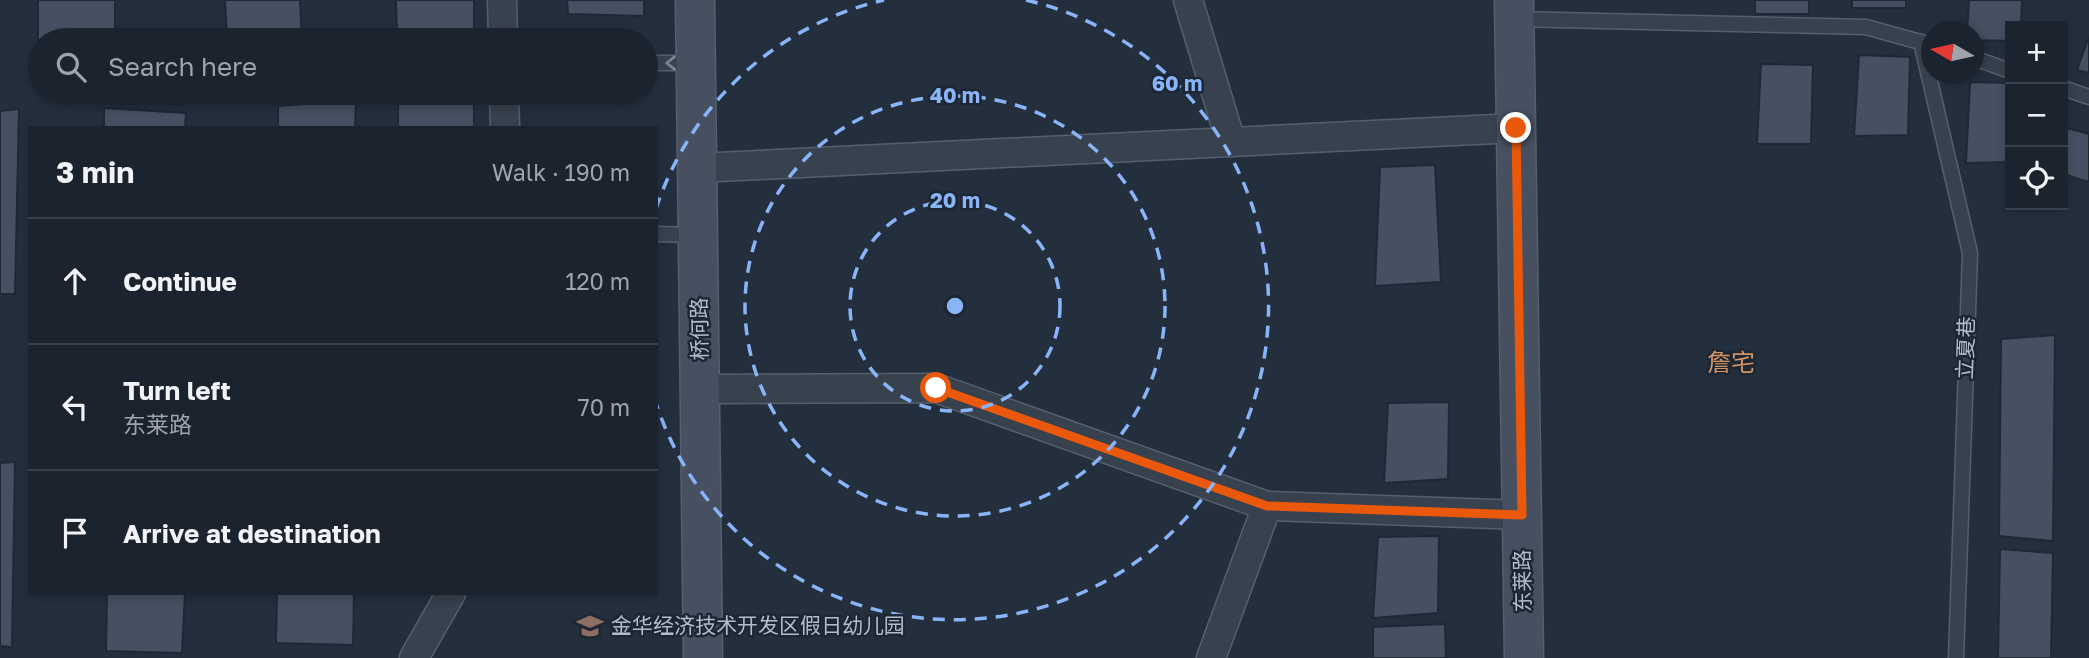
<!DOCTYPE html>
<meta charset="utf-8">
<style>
:root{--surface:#1b232e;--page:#282f3a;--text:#f1f3f6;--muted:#a0a4aa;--line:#39404a}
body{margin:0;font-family:"Golos Text","Noto Sans SC",sans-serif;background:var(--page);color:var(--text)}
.controls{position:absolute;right:21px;top:21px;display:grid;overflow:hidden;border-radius:0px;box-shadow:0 4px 10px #0003}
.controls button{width:63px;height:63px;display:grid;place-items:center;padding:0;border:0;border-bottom:2px solid var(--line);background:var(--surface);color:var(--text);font:35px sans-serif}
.compass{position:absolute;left:1921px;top:21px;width:63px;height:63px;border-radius:50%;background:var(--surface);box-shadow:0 4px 10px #0003;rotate:279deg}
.stop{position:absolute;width:21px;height:21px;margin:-16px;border:5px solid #ea580c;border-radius:50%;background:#fff}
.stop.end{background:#ea580c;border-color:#fff;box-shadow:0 2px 7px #0008}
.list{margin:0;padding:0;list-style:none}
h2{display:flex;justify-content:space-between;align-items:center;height:91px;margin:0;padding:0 28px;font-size:30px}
h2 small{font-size:23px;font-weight:400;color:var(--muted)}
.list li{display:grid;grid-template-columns:46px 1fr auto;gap:21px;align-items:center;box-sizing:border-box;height:126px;padding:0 28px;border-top:2px solid var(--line)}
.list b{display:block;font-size:26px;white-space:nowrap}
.list p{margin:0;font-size:23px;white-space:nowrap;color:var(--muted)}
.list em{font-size:23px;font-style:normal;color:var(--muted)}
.icon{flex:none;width:38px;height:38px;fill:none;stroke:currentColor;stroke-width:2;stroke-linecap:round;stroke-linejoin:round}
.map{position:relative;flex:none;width:2089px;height:658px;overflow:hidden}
.search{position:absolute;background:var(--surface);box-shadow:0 4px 10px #0003;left:28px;top:28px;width:630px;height:77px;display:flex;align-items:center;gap:18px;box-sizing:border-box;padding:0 24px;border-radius:38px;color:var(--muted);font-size:26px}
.panel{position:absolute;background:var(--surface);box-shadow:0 4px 10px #0003;left:28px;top:126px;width:630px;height:469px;border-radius:0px}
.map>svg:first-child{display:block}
.building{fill:#455162;stroke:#1f2835;stroke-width:2}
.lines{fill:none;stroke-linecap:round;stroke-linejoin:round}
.lane-casing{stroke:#565f6c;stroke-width:17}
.street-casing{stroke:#565f6c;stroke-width:31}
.secondary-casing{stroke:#565f6c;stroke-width:41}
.lane{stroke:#38414e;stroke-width:14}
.street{stroke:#38414e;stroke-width:28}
.secondary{stroke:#465061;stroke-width:38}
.oneway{stroke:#7c8592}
.route{stroke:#ea580c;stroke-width:9}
.ring{fill:none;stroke:#8ab4f8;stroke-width:3.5;stroke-dasharray:12 9}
.labels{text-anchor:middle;stroke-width:5;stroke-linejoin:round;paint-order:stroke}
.street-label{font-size:21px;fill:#b4bcc9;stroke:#1d2633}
.poi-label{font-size:21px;fill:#b4bcc9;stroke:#1d2633;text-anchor:start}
.quarter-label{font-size:24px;fill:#d59563;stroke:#1d2633}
.centre{fill:#8ab4f8;stroke:#1d2633;stroke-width:3.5}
.ring-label{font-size:21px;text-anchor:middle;font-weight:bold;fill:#8ab4f8;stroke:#1d2633;stroke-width:5;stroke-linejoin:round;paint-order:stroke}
</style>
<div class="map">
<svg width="2089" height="658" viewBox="0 0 2089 658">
<rect width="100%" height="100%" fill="#242f3e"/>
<!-- building -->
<g class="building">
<path d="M 38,0 L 115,0 L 115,40 L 40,40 L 40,66 L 38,66 Z"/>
<path d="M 225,0 L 300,0 L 302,40 L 227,40 Z"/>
<path d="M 396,0 L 474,0 L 474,40 L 397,40 Z"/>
<path d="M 567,0 L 644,0 L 644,16 L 568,14 Z"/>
<rect x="1755" y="0" width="54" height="14"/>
<rect x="1852" y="0" width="54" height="8"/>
<path d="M 1969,0 L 2022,0 L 2021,26 L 2010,26 L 2010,41 L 1974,40 L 1974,32 L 1967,32 Z"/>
<path d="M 2089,36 L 2089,73 L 2077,70 Z"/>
<path d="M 1859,55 L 1910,57 L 1908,135 L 1854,136 Z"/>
<path d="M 1761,64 L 1813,65 L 1811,144 L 1757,144 Z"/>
<path d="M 1970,82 L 2010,83 L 2010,162 L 1966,163 Z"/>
<rect x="398" y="93" width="76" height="35"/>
<path d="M 356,100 L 355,128 L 278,128 L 278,106 Z"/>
<path d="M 104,108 L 186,113 L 185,128 L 104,128 Z"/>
<path d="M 19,109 L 15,294 L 0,294 L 0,111 Z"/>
<path d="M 2063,127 L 2089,134 L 2089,182 L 2063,174 Z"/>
<path d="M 1435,165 L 1441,282 L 1375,286 L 1380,167 Z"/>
<path d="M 2055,335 L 2053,541 L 1999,536 L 2001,339 Z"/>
<path d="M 1449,402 L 1448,479 L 1384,483 L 1388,403 Z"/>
<path d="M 15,462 L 12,647 L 0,646 L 0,463 Z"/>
<path d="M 1439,536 L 1438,613 L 1373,618 L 1378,537 Z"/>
<path d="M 2000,549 L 2053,553 L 2051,658 L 1998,658 Z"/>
<path d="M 107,593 L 185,593 L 182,653 L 106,651 Z"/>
<path d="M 277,593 L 354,593 L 353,645 L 276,643 Z"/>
<path d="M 1445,624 L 1446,658 L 1373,658 L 1373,627 Z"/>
</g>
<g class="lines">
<!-- lane casing -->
<g class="lane-casing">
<g id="lane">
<path d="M 1516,19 L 1866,27 L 1931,45"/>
<path d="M 1921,42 L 1970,253 L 1956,658"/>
<path d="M 1974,58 L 2010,71"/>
<path d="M 646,63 L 695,63"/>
<path d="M 2063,88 L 2089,97"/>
<path d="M 656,234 L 697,235"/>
</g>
</g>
<!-- street casing -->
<g class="street-casing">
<g id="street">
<path d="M 502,0 L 503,40"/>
<path d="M 1188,0 L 1231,142"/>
<path d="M 504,93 L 505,128"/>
<path d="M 698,168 L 1516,128"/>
<path d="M 700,389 L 936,388 L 1267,506 L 1522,515"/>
<path d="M 414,658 L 451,593"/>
<path d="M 1211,658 L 1267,506"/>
</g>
</g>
<!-- secondary casing -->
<g class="secondary-casing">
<g id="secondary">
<path d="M 695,0 L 703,658"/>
<path d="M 1514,0 L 1524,658"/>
</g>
</g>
<!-- lane -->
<use href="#lane" class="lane"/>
<!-- street -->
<use href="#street" class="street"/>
<!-- secondary -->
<use href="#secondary" class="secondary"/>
</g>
<!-- one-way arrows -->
<defs><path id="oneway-chevron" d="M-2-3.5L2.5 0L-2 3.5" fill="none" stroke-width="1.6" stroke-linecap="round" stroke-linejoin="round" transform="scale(1.75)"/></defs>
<use class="oneway" href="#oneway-chevron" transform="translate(671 63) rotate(-180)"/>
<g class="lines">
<!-- route -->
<path class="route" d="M 936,388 L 1267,506 L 1522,515 L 1516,128"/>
</g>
<!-- distance rings -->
<g class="ring">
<circle cx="955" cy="306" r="105"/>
<circle cx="955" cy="306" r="210"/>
<path d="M656 209A314 314 0 0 1 884 0M1026 0A314 314 0 1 1 656 403"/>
</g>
<!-- icons -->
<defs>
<g id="school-bare" transform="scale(2.1)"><path d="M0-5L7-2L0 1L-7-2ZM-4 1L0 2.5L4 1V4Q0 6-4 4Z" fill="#8d6e63" stroke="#1d2633" stroke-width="2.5" paint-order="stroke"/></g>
</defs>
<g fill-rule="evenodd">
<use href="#school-bare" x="590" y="626"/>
</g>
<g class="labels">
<!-- street labels -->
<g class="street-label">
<text transform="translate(700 329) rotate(-91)" y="7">桥何路</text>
<text transform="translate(1966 348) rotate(-88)" y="7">立夏巷</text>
<text transform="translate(1523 581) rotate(-91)" y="7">东莱路</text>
</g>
<!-- poi labels -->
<g class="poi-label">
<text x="611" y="633">金华经济技术开发区假日幼儿园</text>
</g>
<!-- quarter labels -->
<g class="quarter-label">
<text x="1731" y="371">詹宅</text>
</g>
</g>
<circle cx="955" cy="306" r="10" class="centre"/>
<g class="ring-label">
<text x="1177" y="91">60 m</text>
<text x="955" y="103">40 m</text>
<text x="955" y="208">20 m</text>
</g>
</svg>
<div class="controls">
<button>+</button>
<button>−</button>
<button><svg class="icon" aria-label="locate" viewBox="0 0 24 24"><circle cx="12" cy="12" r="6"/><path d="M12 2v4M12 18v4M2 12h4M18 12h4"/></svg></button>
</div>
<svg class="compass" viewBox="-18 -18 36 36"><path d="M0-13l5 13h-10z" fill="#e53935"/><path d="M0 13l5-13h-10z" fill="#a0a4aa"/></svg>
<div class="stop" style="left:936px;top:388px"></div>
<div class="stop end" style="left:1516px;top:128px"></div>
<div class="search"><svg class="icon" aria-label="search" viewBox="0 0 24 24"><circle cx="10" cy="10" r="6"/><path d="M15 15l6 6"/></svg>Search here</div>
<section class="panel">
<h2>3 min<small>Walk · 190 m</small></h2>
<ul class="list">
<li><svg class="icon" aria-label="ahead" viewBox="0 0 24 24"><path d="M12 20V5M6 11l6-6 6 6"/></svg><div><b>Continue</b></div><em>120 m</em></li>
<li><svg class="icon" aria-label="left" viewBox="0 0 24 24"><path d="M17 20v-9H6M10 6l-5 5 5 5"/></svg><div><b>Turn left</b><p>东莱路</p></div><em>70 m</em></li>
<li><svg class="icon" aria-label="arrive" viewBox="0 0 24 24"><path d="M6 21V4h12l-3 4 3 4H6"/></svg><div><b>Arrive at destination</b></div></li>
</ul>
</section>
</div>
